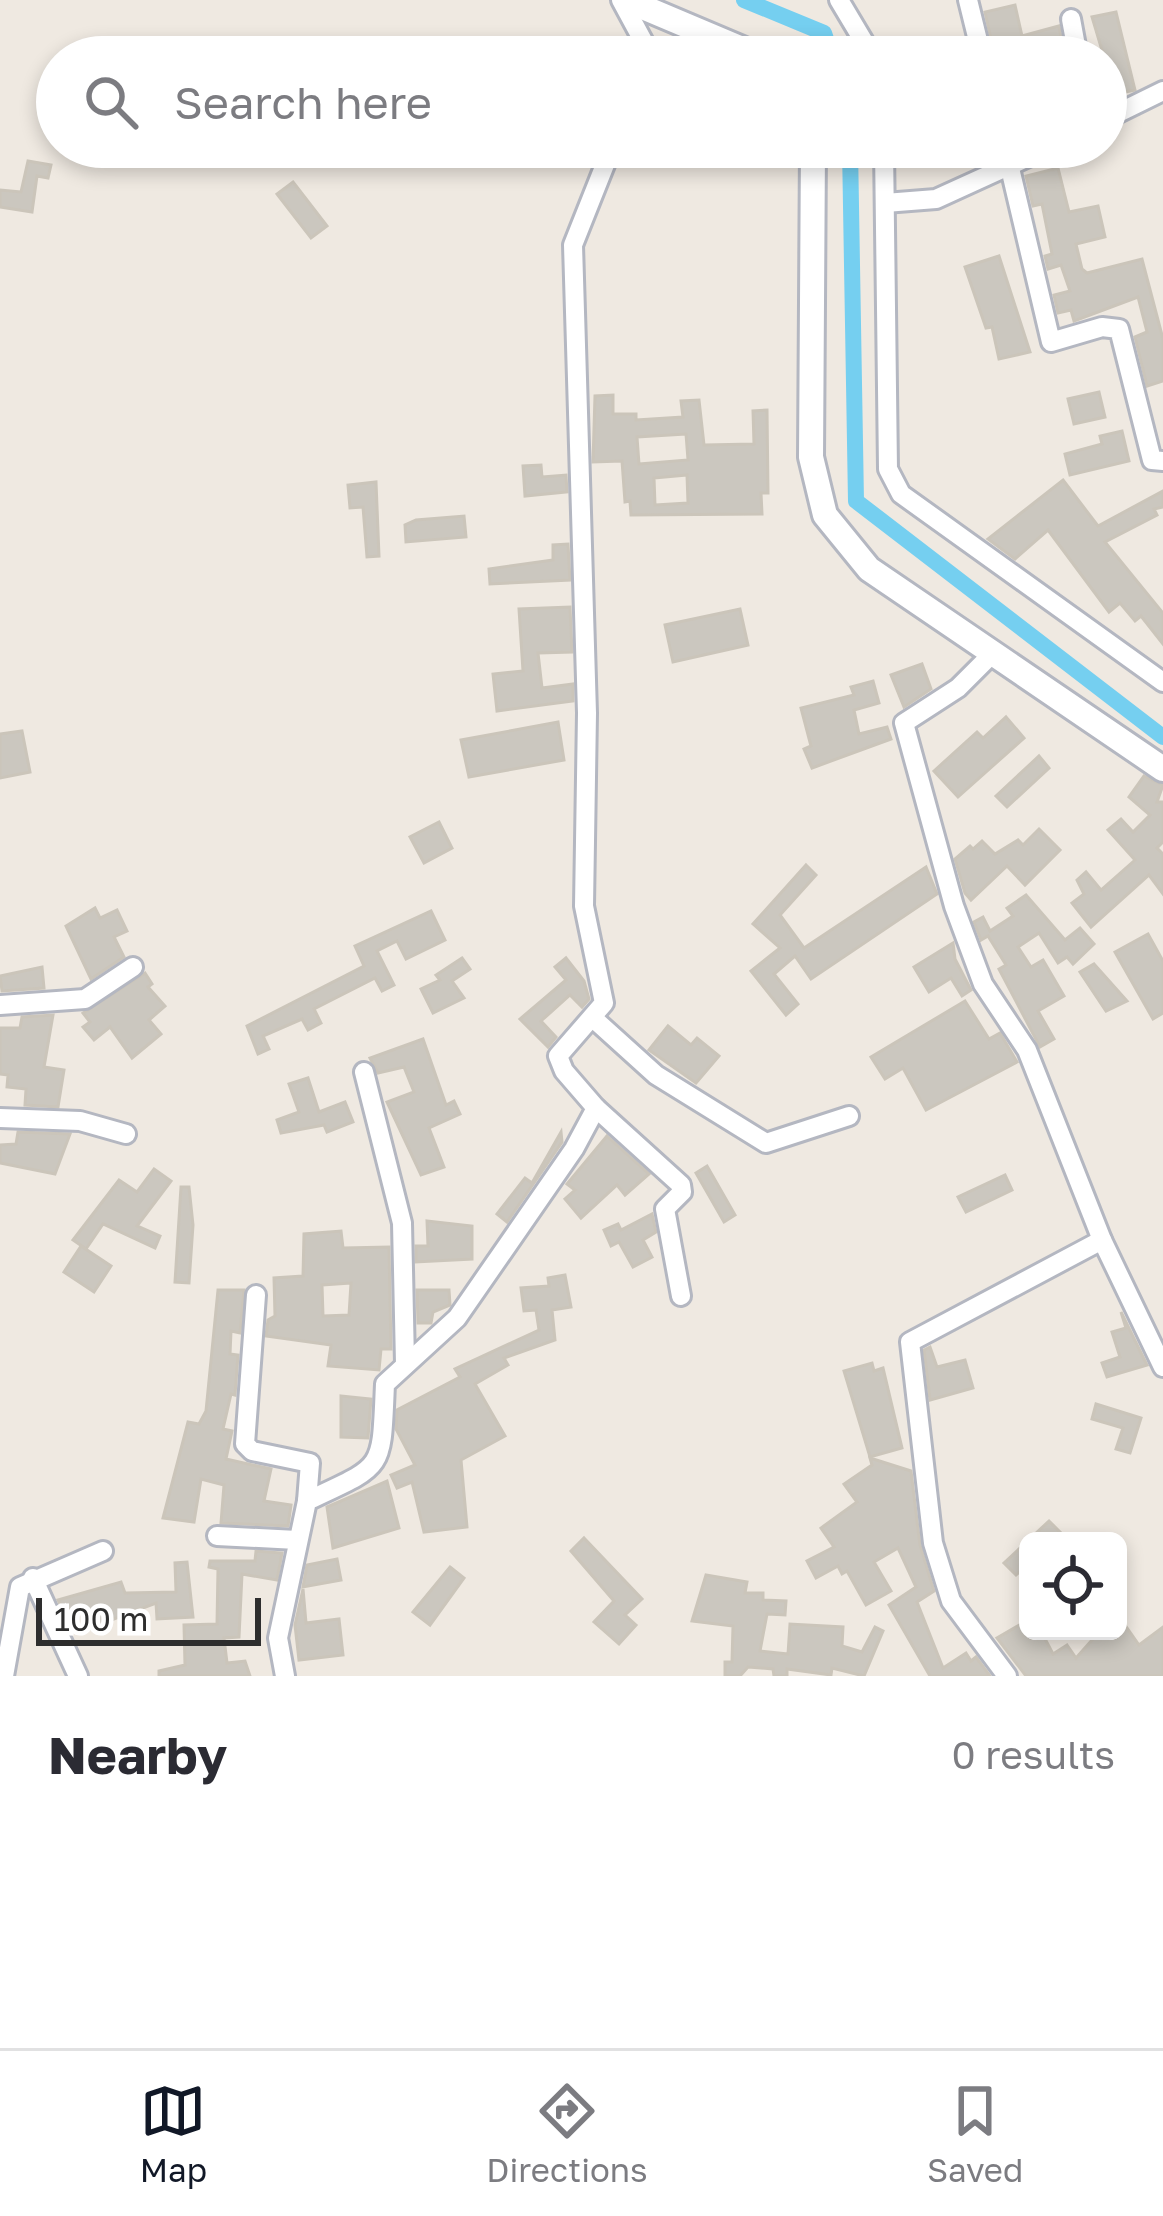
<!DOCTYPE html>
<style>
:root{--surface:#fff;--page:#f7f7f7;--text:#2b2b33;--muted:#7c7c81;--line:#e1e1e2;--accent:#111827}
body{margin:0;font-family:"Golos Text",sans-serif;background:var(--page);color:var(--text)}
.controls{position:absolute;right:36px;bottom:36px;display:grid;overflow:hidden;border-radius:18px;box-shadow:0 6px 18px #0003}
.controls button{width:108px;height:108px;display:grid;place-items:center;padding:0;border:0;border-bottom:3px solid var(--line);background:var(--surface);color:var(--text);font:60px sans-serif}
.scale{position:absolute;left:36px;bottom:30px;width:225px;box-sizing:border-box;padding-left:12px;border:6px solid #2e2e2e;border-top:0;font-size:33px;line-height:42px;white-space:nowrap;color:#2e2e2e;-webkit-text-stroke:9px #fff;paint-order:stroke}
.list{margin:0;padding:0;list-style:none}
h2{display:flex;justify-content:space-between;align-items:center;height:156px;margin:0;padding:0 48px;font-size:51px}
h2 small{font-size:39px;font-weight:400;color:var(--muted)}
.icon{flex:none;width:66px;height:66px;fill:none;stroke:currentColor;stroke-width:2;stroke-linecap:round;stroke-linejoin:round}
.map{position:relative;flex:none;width:1163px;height:1676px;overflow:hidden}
.search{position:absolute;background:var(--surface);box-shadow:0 6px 18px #0003;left:36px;right:36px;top:36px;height:132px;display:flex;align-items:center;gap:30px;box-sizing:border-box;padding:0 42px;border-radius:66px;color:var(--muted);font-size:45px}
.sheet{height:372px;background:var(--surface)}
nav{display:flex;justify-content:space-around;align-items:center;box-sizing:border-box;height:168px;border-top:3px solid var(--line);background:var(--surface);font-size:33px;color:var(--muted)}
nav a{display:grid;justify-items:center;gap:6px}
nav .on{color:var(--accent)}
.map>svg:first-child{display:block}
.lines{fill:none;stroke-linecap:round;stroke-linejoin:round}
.canal{stroke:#75cff0;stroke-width:16}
.building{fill:#cbc7bf;stroke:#cbc5ba;stroke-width:3;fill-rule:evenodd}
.street-casing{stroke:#b4b7c1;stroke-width:24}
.secondary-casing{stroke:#b4b7c1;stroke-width:30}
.street{stroke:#fff;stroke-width:18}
.secondary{stroke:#fff;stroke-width:24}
</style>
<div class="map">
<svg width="1163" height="1676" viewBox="0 0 1163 1676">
<rect width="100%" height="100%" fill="#efe9e1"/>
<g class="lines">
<!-- canal -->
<g class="canal">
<path d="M 744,0 L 824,33 L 832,57"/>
<path d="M 850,147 L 856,501 L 1163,737"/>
</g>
</g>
<!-- building -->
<g class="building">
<path d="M 1015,5 L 1022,36 L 1059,26 L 1064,55 L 995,57 L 985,12 Z"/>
<path d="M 1116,12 L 1135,90 L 1115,94 L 1092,17 Z"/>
<path d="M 28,161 L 51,165 L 48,178 L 37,176 L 32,212 L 0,207 L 0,190 L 21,192 Z"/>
<path d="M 1058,168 L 1069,212 L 1098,206 L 1105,237 L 1076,244 L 1082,269 L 1087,273 L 1142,259 L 1163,339 L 1163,381 L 1147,386 L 1135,337 L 1147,332 L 1138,297 L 1074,321 L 1071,310 L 1058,313 L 1054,295 L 1070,291 L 1061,265 L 1048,269 L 1045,256 L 1052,254 L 1042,204 L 1033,206 L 1026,176 Z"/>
<path d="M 293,182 L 327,226 L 311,238 L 277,194 Z"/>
<path d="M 999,256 L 1030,352 L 999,359 L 992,327 L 986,328 L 965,267 Z"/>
<path d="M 1099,392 L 1105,417 L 1074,424 L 1068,399 Z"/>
<path d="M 613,395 L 613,414 L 636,414 L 636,420 L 683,417 L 681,401 L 699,400 L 704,445 L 754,444 L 753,411 L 767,410 L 768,493 L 761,493 L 762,514 L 631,515 L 630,501 L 625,502 L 622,461 L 593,462 L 595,396 ZM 686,434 L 688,460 L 639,464 L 637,437 ZM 687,475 L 688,503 L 655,505 L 654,478 Z"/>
<path d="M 1122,431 L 1129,461 L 1070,475 L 1065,454 L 1102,444 L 1100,436 Z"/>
<path d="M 541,465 L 542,477 L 566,475 L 567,492 L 525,496 L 523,466 Z"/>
<path d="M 1063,480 L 1098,526 L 1163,491 L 1163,507 L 1154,509 L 1157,515 L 1105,542 L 1163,613 L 1163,644 L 1141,616 L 1135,621 L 1120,603 L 1109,612 L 1048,530 L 1015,559 L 988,539 Z"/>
<path d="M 376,482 L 379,556 L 367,557 L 363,507 L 350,508 L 348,485 Z"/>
<path d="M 464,516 L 466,537 L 406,542 L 405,525 L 416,520 Z"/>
<path d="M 568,544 L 570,580 L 490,584 L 489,569 L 553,560 L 553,545 Z"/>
<path d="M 570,607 L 572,652 L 538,653 L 542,688 L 573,684 L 573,701 L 497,711 L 493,674 L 523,671 L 519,609 Z"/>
<path d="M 740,609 L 748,645 L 673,662 L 665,625 Z"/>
<path d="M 922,664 L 931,689 L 904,707 L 891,675 Z"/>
<path d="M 873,681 L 879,703 L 854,710 L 859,734 L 887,727 L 891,739 L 812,768 L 804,749 L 811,746 L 801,708 L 854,695 L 851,687 Z"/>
<path d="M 1006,717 L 1024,738 L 958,797 L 934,771 L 977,732 L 983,738 Z"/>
<path d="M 558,722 L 564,760 L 469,777 L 461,740 Z"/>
<path d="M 22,731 L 30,772 L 0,778 L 0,734 Z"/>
<path d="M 1039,756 L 1049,768 L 1007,807 L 996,796 Z"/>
<path d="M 1144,776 L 1163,785 L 1157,802 L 1163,802 L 1163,842 L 1157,848 L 1163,854 L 1163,894 L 1149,875 L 1091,927 L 1072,903 L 1084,894 L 1077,880 L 1086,872 L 1101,890 L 1135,860 L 1108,830 L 1121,819 L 1133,832 L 1150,815 L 1129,797 Z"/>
<path d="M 439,822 L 452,848 L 424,863 L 410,837 Z"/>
<path d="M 1039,829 L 1060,850 L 1025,885 L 1007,866 L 971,900 L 965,893 L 955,859 L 970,846 L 973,849 L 982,841 L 995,854 L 1018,840 L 1023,845 Z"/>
<path d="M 806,865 L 816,875 L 780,915 L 804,948 L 926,867 L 937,894 L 811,979 L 795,956 L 774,974 L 798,1004 L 786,1015 L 751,971 L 780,948 L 753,924 Z"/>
<path d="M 1026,895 L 1065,940 L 1080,928 L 1094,944 L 1073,964 L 1067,957 L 1058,963 L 1039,933 L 1018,947 L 1031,967 L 1043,960 L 1064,996 L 1038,1011 L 1054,1039 L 1040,1047 L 999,969 L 1006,965 L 988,936 L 981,940 L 974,922 L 983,917 L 990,931 L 1013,916 L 1007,908 Z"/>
<path d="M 95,908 L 100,918 L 117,910 L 127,931 L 114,937 L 124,957 L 91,979 L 66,926 Z"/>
<path d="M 431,911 L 445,940 L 406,959 L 397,941 L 377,951 L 394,985 L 382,991 L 375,978 L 314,1009 L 321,1023 L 308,1030 L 302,1019 L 263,1036 L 269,1049 L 258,1054 L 247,1026 L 364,966 L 355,946 Z"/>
<path d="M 1148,934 L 1163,961 L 1163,1013 L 1153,1019 L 1115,952 Z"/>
<path d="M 953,943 L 955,959 L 971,990 L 962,996 L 951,978 L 929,992 L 914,967 Z"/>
<path d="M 462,958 L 470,969 L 452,981 L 464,998 L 433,1013 L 421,989 L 440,980 L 436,975 Z"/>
<path d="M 566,958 L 584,981 L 589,999 L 582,1007 L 570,995 L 541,1021 L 556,1037 L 548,1047 L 520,1019 L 566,980 L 555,967 Z"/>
<path d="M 1094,964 L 1127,1001 L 1106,1011 L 1080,972 Z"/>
<path d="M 42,967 L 44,988 L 2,991 L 0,976 Z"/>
<path d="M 145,973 L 152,984 L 148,987 L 165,1006 L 149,1020 L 161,1034 L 132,1058 L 110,1027 L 94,1040 L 83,1027 L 90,1022 L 83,1013 Z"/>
<path d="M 965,1001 L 989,1039 L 1000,1033 L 1017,1062 L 926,1110 L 903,1068 L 885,1079 L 871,1057 Z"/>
<path d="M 53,1015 L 44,1067 L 64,1070 L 58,1107 L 25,1105 L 26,1089 L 7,1087 L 8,1075 L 0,1074 L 0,1028 L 20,1028 L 22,1017 Z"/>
<path d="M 668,1026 L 691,1045 L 697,1038 L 719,1056 L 696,1083 L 649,1050 Z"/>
<path d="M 423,1039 L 446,1105 L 454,1101 L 460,1114 L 429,1128 L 444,1167 L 421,1175 L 387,1102 L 414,1092 L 404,1067 L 378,1073 L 370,1058 Z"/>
<path d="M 308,1078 L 319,1112 L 345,1102 L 353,1122 L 327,1132 L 324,1125 L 281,1133 L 277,1120 L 299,1112 L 289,1084 Z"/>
<path d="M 18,1132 L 70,1134 L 55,1174 L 0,1163 L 0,1145 L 16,1144 Z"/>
<path d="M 561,1132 L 562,1142 L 507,1222 L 497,1214 L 525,1178 L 532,1183 Z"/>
<path d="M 607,1136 L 649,1174 L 625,1195 L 617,1185 L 581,1218 L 565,1199 L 575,1190 L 567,1184 Z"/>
<path d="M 707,1166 L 735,1215 L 724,1222 L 696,1173 Z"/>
<path d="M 154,1169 L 171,1181 L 137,1226 L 160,1236 L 155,1248 L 103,1224 L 86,1249 L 73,1240 L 119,1180 L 137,1192 Z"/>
<path d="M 1005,1175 L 1012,1190 L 966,1212 L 958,1197 Z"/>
<path d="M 181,1187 L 189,1187 L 193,1225 L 189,1283 L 175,1282 Z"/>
<path d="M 652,1214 L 656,1232 L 643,1240 L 652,1257 L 633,1267 L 619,1242 L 611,1246 L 604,1230 L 618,1224 L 621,1230 Z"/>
<path d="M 427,1221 L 472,1226 L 472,1259 L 416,1262 L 416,1246 L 428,1246 Z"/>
<path d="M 341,1231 L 343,1248 L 389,1247 L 391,1349 L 381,1349 L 379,1370 L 328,1366 L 331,1345 L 266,1336 L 268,1320 L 275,1316 L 274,1278 L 303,1276 L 304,1234 ZM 351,1283 L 349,1315 L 323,1316 L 322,1285 Z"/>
<path d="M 81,1246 L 111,1266 L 94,1292 L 64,1272 Z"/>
<path d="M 565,1275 L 571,1307 L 552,1310 L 555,1340 L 504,1358 L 508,1365 L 475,1384 L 505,1436 L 461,1460 L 467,1527 L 424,1532 L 412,1482 L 397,1488 L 391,1475 L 415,1465 L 396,1429 L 397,1410 L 460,1377 L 455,1369 L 539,1330 L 536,1310 L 524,1311 L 521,1288 L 549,1286 L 548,1278 Z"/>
<path d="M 218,1290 L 244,1290 L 240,1333 L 231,1331 L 230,1354 L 238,1355 L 235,1395 L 231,1394 L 223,1429 L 232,1431 L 226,1459 L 271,1469 L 264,1501 L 291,1505 L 288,1526 L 221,1523 L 224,1485 L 201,1479 L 194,1522 L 163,1518 L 188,1422 L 199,1424 L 206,1411 Z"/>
<path d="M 417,1290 L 449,1290 L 450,1305 L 433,1312 L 431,1323 L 418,1323 Z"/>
<path d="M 1121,1312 L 1147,1365 L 1107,1377 L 1102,1363 L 1120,1357 L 1112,1332 L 1126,1328 Z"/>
<path d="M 930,1347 L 937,1367 L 965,1360 L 973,1388 L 930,1400 L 924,1350 Z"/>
<path d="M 872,1363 L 874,1371 L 883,1368 L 902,1448 L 870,1457 L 844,1371 Z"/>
<path d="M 341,1396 L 371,1399 L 368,1438 L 341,1437 Z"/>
<path d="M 1096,1404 L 1141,1418 L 1130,1453 L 1116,1449 L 1123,1428 L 1092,1419 Z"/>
<path d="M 870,1458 L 911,1471 L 920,1545 L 934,1591 L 917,1602 L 943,1668 L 966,1653 L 971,1661 L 976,1657 L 990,1676 L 930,1676 L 889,1605 L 916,1587 L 898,1548 L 874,1562 L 891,1591 L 866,1605 L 847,1571 L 842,1574 L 838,1566 L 816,1578 L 807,1561 L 834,1547 L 821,1528 L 857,1502 L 844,1484 L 872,1465 Z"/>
<path d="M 387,1481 L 399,1528 L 333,1548 L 327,1507 Z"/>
<path d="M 1049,1521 L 1069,1541 L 1028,1541 L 1028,1564 L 1016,1575 L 1004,1563 Z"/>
<path d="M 584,1538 L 642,1599 L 625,1615 L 636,1625 L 619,1644 L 594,1622 L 614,1601 L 571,1551 Z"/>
<path d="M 256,1551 L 282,1553 L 277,1580 L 242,1574 L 239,1637 L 224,1638 L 227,1663 L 245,1661 L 250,1676 L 159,1676 L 159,1671 L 185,1665 L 184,1625 L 217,1624 L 218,1569 L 209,1567 L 210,1561 L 255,1561 Z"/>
<path d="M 337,1559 L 341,1580 L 303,1587 L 307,1565 Z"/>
<path d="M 187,1562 L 193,1617 L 157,1619 L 156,1603 L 90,1628 L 82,1609 L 65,1615 L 58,1600 L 121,1582 L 125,1593 L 176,1592 L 175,1563 Z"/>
<path d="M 450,1567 L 464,1578 L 430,1625 L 413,1612 Z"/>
<path d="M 706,1575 L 747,1582 L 745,1593 L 763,1593 L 763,1600 L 786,1601 L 785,1615 L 767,1614 L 760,1651 L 788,1654 L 790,1624 L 843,1627 L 842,1646 L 862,1652 L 875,1627 L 883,1631 L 864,1676 L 832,1668 L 831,1675 L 787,1669 L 787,1676 L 774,1676 L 773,1669 L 748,1667 L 740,1676 L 725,1676 L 725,1662 L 732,1662 L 733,1626 L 692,1621 Z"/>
<path d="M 303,1589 L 306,1623 L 339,1619 L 343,1655 L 299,1660 L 295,1625 Z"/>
<path d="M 1118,1615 L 1139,1645 L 1163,1627 L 1163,1676 L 1026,1676 L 997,1638 L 1028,1620 L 1028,1631 L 1041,1631 L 1053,1654 L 1067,1645 L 1076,1658 L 1100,1631 L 1118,1631 Z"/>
</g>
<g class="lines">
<!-- street casing -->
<g class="street-casing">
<g id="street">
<path d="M 621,0 L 648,50 L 646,57"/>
<path d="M 839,0 L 873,57"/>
<path d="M 968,0 L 982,57"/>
<path d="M 1071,19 L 1078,57"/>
<path d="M 1106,119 L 1163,91"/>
<path d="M 884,147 L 888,469 L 901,494 L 1163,682"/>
<path d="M 1005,147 L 1051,342 L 1102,327 L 1119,329 L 1152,460 L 1163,461"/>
<path d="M 885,203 L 936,199 L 1050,147"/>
<path d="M 992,654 L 958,688 L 904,723 L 954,906 L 983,984 L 1027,1050 L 1102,1240 L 1163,1367"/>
<path d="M 0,1005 L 85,999 L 133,967"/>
<path d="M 593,1018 L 656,1075 L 766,1143 L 849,1116"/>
<path d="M 364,1072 L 402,1223 L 405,1363"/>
<path d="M 596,1108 L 681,1185 L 682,1192 L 665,1209 L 681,1296"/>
<path d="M 0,1118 L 80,1121 L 126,1134"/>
<path d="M 256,1295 L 245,1444 L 252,1451 L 310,1463 L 307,1501"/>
<path d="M 217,1536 L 297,1540"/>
<path d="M 33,1578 L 78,1676"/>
<path d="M 4,1676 L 20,1587 L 103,1551"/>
<path d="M 285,1676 L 278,1638 L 307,1501 C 386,1464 381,1472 385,1384 L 457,1318 L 574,1149 L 596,1108 L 564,1071 L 558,1056 L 604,1003 L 584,906 L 587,713 L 573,245 L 612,147"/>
<path d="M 1007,1676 L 951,1601 L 933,1543 L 910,1342 L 1102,1240"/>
</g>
</g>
<!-- secondary casing -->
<g class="secondary-casing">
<g id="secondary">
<path d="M 626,0 L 761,57"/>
<path d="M 813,147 L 811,457 L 825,515 L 869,569 L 1163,769"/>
</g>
</g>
<!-- street -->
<use href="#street" class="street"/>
<!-- secondary -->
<use href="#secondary" class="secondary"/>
</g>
</svg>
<div class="controls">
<button><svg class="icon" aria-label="locate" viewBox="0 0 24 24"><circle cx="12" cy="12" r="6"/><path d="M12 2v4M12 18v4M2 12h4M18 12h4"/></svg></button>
</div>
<div class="scale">100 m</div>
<div class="search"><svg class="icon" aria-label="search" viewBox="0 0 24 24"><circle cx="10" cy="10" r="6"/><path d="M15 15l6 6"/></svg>Search here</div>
</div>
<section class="sheet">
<h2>Nearby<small>0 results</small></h2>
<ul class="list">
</ul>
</section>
<nav>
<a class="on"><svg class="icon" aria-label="map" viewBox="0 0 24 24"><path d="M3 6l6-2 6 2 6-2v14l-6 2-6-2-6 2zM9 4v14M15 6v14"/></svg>Map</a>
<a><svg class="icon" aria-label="directions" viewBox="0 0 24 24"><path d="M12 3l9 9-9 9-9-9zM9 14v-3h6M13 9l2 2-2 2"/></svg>Directions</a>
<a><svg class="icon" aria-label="saved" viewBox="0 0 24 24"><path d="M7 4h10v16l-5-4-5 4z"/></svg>Saved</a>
</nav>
